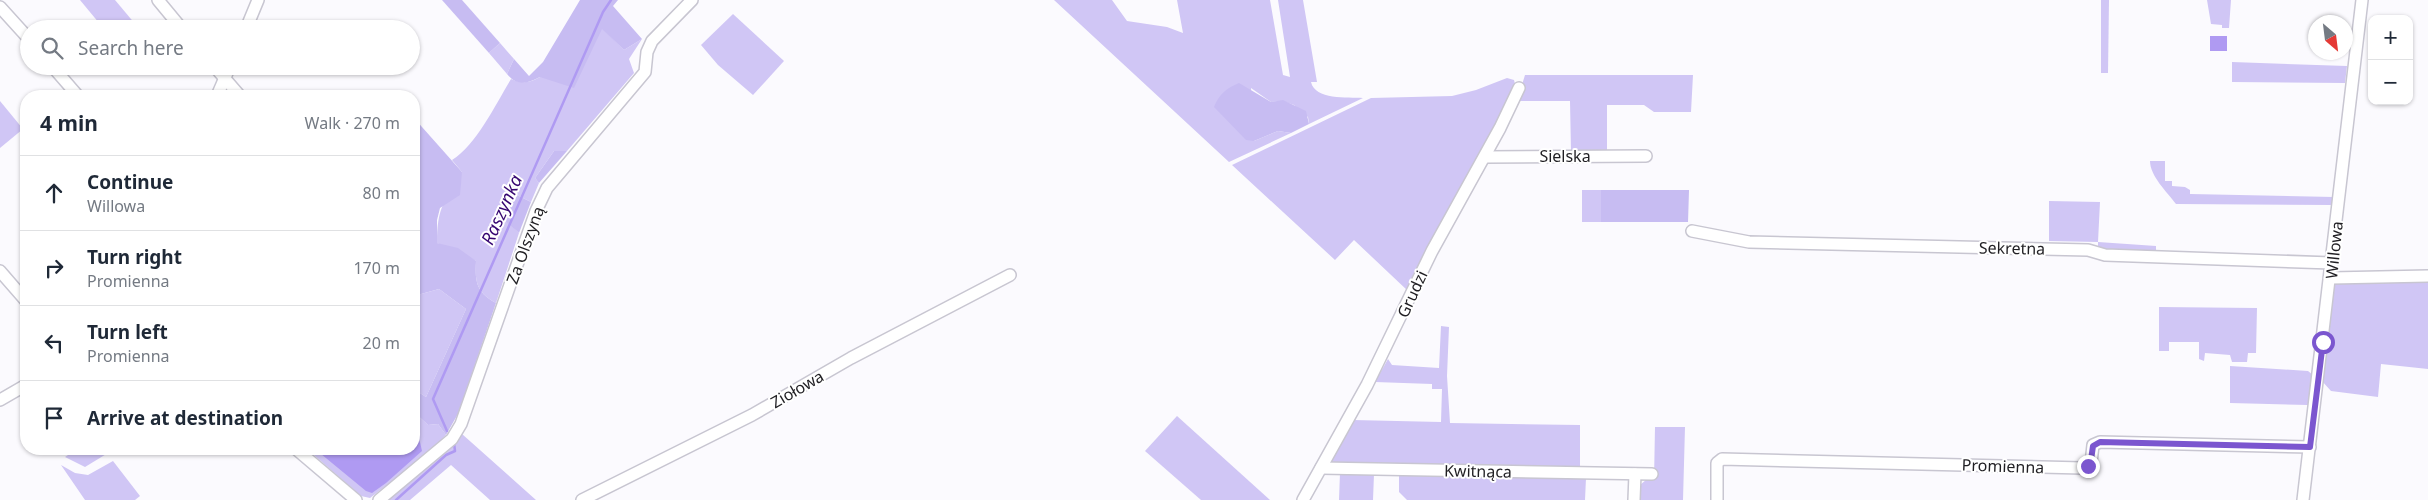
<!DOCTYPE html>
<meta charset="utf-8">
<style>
:root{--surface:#fff;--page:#f2f2f3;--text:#1f2937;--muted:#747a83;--line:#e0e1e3}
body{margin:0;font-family:"Noto Sans",sans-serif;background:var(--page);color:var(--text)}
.controls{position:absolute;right:15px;top:15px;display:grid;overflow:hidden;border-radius:10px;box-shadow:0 1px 4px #0004}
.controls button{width:45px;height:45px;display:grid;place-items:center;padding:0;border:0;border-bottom:1px solid var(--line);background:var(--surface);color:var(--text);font:25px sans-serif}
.compass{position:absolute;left:2308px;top:15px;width:45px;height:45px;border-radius:50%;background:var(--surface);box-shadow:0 1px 4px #0004;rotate:152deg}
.stop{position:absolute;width:15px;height:15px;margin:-11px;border:4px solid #7b56cf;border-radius:50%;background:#fff}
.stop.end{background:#7b56cf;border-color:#fff;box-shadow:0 1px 5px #0008}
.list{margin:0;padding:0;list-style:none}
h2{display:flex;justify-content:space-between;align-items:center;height:65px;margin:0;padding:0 20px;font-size:21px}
h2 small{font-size:16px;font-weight:400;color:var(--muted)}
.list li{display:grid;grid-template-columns:32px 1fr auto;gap:15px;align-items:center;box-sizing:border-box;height:75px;padding:0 20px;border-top:1px solid var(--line)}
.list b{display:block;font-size:19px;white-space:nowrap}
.list p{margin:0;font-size:16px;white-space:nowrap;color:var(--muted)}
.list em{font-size:16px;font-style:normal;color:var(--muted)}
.icon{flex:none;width:28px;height:28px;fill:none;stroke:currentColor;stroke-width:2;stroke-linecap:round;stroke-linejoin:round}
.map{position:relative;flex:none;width:2428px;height:500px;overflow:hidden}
.search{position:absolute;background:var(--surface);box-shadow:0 1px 4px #0004;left:20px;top:20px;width:400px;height:55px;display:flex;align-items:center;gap:12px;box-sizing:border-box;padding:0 18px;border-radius:28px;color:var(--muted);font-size:19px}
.panel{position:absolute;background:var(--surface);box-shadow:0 1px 4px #0004;left:20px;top:90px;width:400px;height:365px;border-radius:20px}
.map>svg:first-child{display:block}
.green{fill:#d0c6f5}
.forest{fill:#c7bcf2}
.water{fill:#af9af2}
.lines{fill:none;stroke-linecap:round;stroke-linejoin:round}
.stream{stroke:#af9af2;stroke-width:2.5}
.minor-casing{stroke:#c8c6d1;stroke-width:14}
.minor{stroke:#fff;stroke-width:11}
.route{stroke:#7b56cf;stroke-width:6}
.labels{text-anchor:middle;stroke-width:4;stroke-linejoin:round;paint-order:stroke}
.street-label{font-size:16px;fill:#201f23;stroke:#fff}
.water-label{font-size:18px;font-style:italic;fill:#360671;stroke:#fff}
</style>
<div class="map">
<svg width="2428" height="500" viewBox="0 0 2428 500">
<rect width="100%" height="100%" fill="#fbfafe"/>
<!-- green -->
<g class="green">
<path d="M 80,0 L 115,0 L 136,25 L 132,29 L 104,29 Z"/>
<path d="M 1054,0 L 1112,0 L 1127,21 L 1167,27 L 1183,33 L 1177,0 L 1270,0 L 1283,75 L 1290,77 L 1278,0 L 1303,0 L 1317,82 L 1311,82 C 1315,100 1347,97 1363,98 L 1309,124 L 1308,117 L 1294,105 L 1283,101 L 1271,102 L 1251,88 L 1254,141 L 1278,131 L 1291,133 L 1229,162 Z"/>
<path d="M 2101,0 L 2109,0 L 2108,73 L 2101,73 Z"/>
<path d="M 2207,0 L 2231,0 L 2229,28 L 2222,28 L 2222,25 L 2211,24 Z"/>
<path d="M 733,14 L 784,61 L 753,95 L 718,65 L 701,45 Z"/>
<path d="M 602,28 L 624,50 L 642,39 L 629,59 L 634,73 L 567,151 L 554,151 L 535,178 L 539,183 L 531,202 L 517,195 L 503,218 L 519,233 L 496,303 C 476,292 475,282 476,261 L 437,243 C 437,208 444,201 462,172 L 452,160 C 477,144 495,105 511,79 C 523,84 529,83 540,77 Z"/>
<path d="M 500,43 L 514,59 L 507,74 L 489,53 Z"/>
<path d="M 2232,62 L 2347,66 L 2345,83 L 2232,82 Z"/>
<path d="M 1525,75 L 1693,75 L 1691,112 L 1654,112 L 1644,105 L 1607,105 L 1607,153 L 1571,152 L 1570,101 L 1517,101 Z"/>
<path d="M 1507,78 L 1514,80 L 1516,88 L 1408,291 L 1354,240 L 1335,260 L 1232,165 L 1371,98 L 1452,96 L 1476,90 Z"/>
<path d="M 0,101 L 23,129 L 0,148 Z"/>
<path d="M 2150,161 L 2165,161 L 2165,181 L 2172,181 L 2172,186 L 2185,187 L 2190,190 L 2190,194 L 2334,197 L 2332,205 L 2176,204 C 2167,192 2150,176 2150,161 Z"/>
<rect x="1582" y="190" width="19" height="32"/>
<path d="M 2049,201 L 2100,202 L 2098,242 L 2156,246 L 2156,252 L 2098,250 L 2098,242 L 2049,241 Z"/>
<path d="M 2428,281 L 2428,369 L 2381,364 L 2378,397 L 2331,391 L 2322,381 L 2333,285 L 2341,282 Z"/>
<path d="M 439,289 L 466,309 L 426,397 L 414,389 L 414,296 Z"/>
<path d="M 2159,307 L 2257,308 L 2256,353 L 2248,353 L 2247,362 L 2232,362 L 2230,355 L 2205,353 L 2204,361 L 2199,359 L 2199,342 L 2169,342 L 2169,351 L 2159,351 Z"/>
<path d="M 1441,326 L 1449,327 L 1447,376 L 1450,423 L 1580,425 L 1580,468 L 1330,463 L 1353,420 L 1441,422 L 1442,389 L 1432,389 L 1432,384 L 1375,382 L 1388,359 L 1392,365 L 1439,368 Z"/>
<path d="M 2230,366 L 2308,371 L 2313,375 L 2308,405 L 2230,403 Z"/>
<path d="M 414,412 L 428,425 L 438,424 L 446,435 L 422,458 L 370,498 L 361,496 L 307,449 L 414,449 Z"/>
<path d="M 1177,416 L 1270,500 L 1201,500 L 1145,451 Z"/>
<path d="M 1655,427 L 1685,427 L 1683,500 L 1640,500 L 1640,485 L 1646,480 L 1654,480 Z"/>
<path d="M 462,434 L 536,500 L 490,500 L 451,465 L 410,500 L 384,500 Z"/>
<path d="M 77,449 L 105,449 L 108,453 L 85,467 L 65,457 Z"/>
<path d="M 113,461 L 140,496 L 135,500 L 85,500 L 61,465 L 75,473 L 88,475 Z"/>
<path d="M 1340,473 L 1374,474 L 1373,500 L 1339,500 Z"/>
<path d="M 1399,474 L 1586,478 L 1585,500 L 1407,500 L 1399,492 Z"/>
</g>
<!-- forest -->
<g class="forest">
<path d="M 442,0 L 462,0 L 500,43 L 489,53 Z"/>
<path d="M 580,0 L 618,0 L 613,6 L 642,39 L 624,50 L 602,29 L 574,88 L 540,77 C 527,84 517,86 507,74 L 514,59 L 529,76 L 543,62 Z"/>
<path d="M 1239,83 L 1271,102 L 1283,100 L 1306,111 L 1309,124 L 1291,133 L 1278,131 L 1254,141 L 1246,140 L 1214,107 C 1219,94 1227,88 1239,83 Z"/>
<path d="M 414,118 L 462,172 L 460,195 L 440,208 L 437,220 L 437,243 L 458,248 L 476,261 C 475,282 476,292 496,303 L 459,412 L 446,435 L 438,424 L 428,425 L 414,412 L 414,389 L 426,397 L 466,309 L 439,289 L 414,296 Z"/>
<path d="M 554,151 L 567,151 L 539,183 L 535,178 Z"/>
<path d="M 1601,190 L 1689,190 L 1688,222 L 1601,222 Z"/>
<path d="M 517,195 L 531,202 L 519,233 L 503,219 Z"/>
</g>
<!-- water -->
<g class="water">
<rect x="2210" y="36" width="17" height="15"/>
<path d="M 414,435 L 420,442 L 422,451 L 386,483 L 372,493 L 366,491 L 315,449 L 414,449 Z"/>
</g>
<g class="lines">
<!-- stream -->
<g class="stream">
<path d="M 447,431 L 433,399 L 603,12 L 611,0"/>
<path d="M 396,500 L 446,455 L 455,451 L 454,443"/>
</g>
<!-- minor casing -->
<g class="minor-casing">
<g id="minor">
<path d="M 158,0 L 182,29"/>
<path d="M 0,7 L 29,39"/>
<path d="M 246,29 L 258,0"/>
<path d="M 52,66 L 78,96"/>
<path d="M 214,66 L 240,96"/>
<path d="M 217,96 L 230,66"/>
<path d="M 1485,157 L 1646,156"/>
<path d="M 1692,231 L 1749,242 L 2088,250 L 2105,255 L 2332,263"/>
<path d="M 0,271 L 26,301"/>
<path d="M 2331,278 L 2428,276"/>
<path d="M 0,400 L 26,385"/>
<path d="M 296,449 L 356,500"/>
<path d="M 1321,468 L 1652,474"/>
<path d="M 379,500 L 452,439 L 461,424 L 536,211 L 547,188 L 645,72 L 647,52 L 652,41 L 692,0"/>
<path d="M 582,500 L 752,415 L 851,358 L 1010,275"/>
<path d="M 1303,500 L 1367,385 L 1432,251 L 1500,128 L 1519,88"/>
<path d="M 1634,500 L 1635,474"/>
<path d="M 1717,500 L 1717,463 L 1722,459 L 2082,468 L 2091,463 L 2093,445 L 2100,442 L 2310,447"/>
<path d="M 2303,500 L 2362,0"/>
</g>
</g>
<!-- minor -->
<use href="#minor" class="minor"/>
</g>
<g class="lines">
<!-- route -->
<path class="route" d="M 2088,466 L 2091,460 L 2093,446 L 2100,442 L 2310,447 L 2323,342"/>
</g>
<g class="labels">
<!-- street labels -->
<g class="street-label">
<text x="1565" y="162">Sielska</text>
<text transform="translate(525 245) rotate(-70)" y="6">Za Olszyną</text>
<text transform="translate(2012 248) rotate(1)" y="6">Sekretna</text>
<text transform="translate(2334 250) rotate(-84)" y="6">Willowa</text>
<text transform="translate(1412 294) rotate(-65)" y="6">Grudzi</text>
<text transform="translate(797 389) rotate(-30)" y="6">Ziołowa</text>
<text transform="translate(2003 466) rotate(2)" y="6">Promienna</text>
<text transform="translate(1478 471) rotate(1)" y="6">Kwitnąca</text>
</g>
<!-- water labels -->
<g class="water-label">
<text transform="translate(502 210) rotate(-66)" y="6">Raszynka</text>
</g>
</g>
</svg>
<div class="controls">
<button>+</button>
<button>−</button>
</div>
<svg class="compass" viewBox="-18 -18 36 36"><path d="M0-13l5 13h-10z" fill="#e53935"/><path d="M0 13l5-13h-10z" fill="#747a83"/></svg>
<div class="stop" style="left:2323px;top:342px"></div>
<div class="stop end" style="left:2088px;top:466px"></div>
<div class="search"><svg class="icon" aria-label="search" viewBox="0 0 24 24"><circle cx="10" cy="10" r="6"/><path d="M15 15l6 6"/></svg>Search here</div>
<section class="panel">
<h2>4 min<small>Walk · 270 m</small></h2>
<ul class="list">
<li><svg class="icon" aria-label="ahead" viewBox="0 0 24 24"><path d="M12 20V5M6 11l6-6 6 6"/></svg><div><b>Continue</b><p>Willowa</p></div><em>80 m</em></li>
<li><svg class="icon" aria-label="right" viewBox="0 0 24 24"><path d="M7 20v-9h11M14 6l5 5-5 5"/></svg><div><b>Turn right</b><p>Promienna</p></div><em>170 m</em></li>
<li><svg class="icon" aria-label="left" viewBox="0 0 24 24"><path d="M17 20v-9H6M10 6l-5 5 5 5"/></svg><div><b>Turn left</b><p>Promienna</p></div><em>20 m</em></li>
<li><svg class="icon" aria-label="arrive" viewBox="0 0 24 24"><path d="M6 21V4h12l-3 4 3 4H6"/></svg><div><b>Arrive at destination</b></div></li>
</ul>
</section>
</div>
